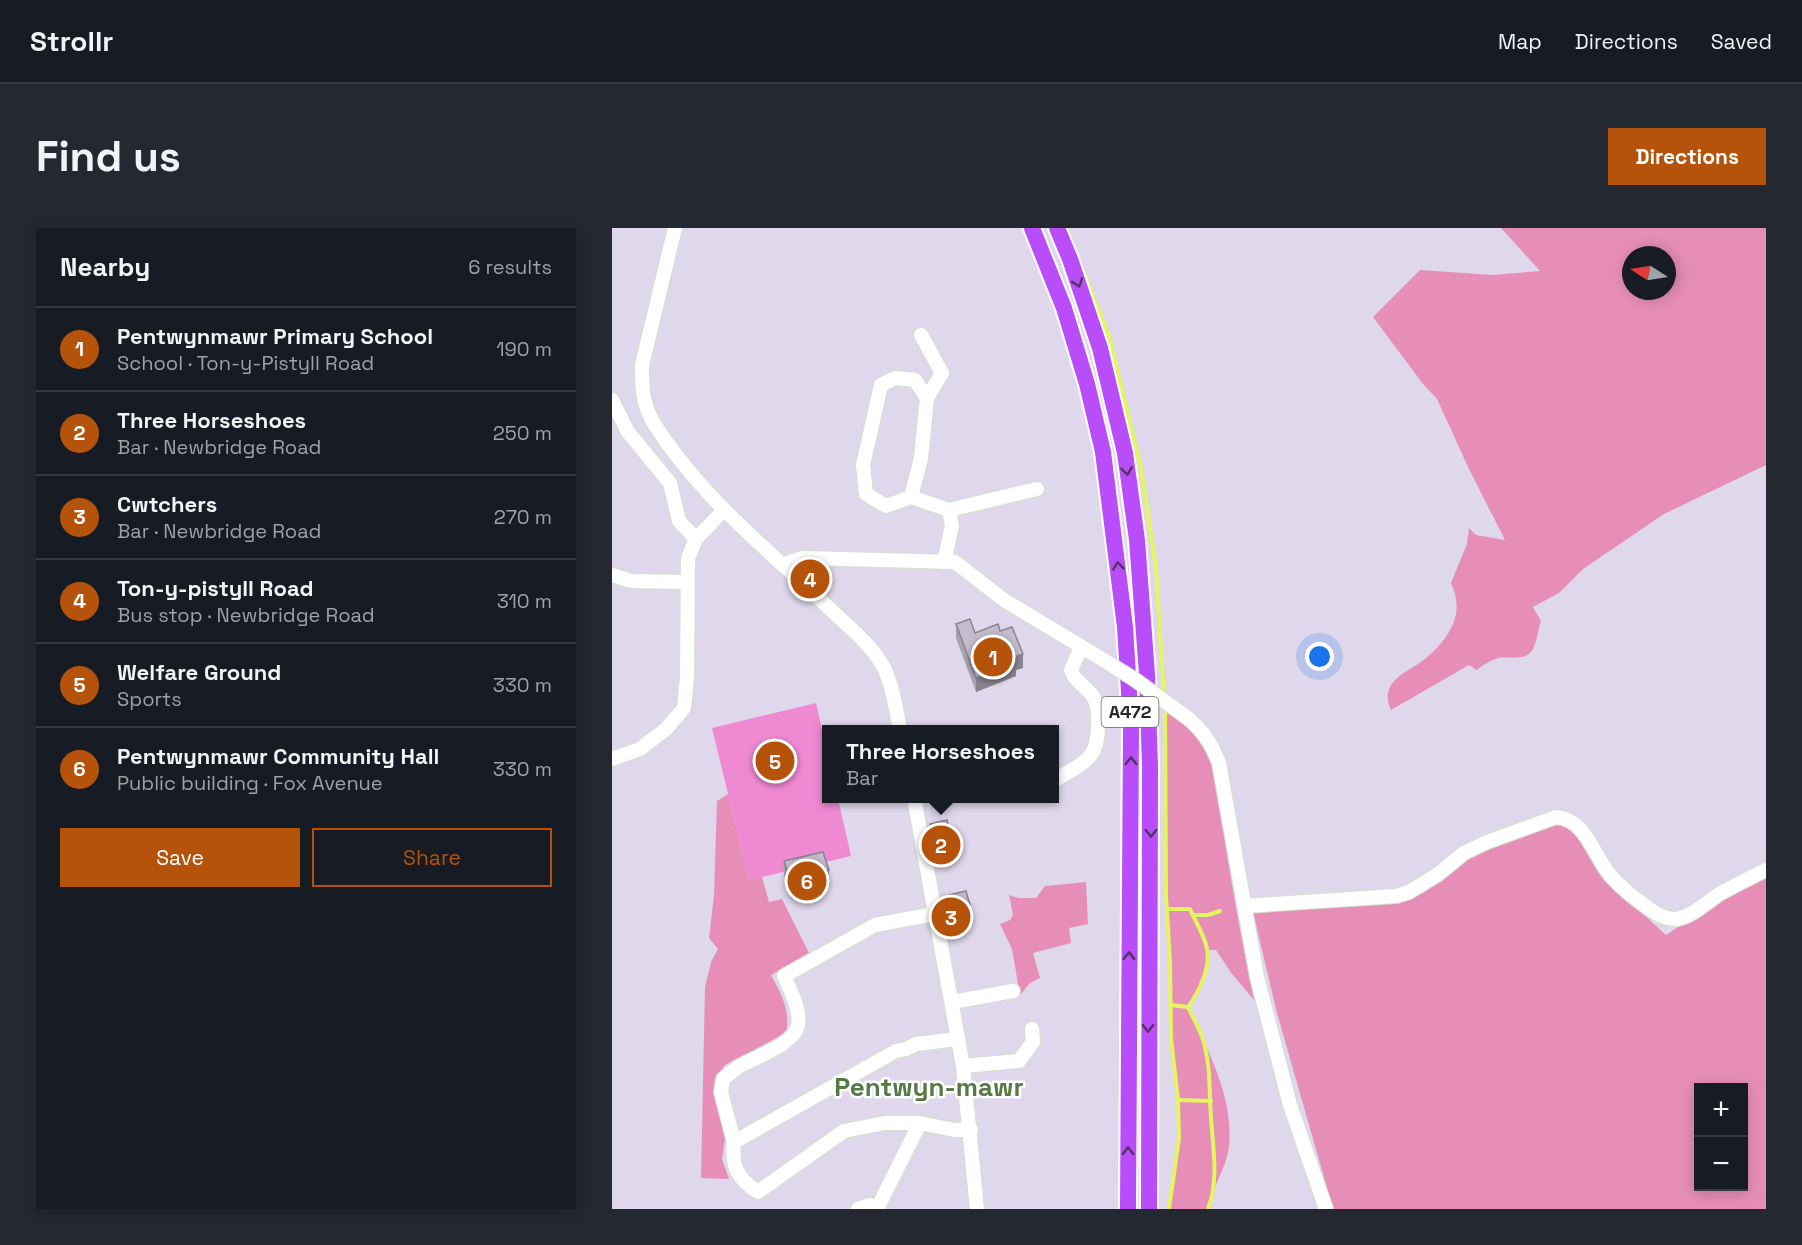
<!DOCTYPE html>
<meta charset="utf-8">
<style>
:root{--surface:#171b24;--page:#242831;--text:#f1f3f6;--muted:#9ea1a6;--line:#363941;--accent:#b45309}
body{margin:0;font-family:"Space Grotesk",sans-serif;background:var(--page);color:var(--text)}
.controls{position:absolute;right:18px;bottom:18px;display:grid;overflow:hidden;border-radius:0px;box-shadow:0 3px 15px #0003}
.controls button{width:54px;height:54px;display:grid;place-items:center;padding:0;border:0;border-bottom:2px solid var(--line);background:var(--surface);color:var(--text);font:30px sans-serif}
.compass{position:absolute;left:1010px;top:18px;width:54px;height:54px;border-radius:50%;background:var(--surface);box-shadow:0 3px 15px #0003;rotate:282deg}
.you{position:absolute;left:708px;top:429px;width:21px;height:21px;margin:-15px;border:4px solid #fff;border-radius:50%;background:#1a73e8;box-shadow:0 0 0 9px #1a73e833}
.badge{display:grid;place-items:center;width:39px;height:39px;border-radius:50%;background:var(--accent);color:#fff;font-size:20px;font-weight:700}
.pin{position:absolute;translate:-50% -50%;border:3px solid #fff;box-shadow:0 2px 6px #0006}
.popup{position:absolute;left:210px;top:497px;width:237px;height:78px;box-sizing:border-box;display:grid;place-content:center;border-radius:0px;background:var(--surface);filter:drop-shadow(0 2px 4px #0005);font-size:20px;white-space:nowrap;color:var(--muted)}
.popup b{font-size:22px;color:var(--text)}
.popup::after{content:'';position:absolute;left:50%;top:100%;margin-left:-12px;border:12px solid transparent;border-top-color:var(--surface)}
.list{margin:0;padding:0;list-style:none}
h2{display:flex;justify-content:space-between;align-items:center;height:78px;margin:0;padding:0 24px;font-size:26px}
h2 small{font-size:20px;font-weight:400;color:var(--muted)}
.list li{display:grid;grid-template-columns:39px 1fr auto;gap:18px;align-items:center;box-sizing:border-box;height:84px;padding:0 24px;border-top:2px solid var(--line)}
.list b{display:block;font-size:22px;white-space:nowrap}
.list p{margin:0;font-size:20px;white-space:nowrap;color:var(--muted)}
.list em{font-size:20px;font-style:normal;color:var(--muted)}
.actions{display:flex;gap:12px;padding:18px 24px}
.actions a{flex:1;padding:14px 0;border:2px solid var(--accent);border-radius:0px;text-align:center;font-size:21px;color:var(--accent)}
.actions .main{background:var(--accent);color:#fff}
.map{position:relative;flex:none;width:1154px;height:981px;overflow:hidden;border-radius:0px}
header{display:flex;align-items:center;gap:36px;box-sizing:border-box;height:84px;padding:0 30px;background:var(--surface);border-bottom:2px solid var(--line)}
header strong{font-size:28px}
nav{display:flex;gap:33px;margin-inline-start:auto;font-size:21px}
.intro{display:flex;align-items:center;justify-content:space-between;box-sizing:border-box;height:144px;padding:0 36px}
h1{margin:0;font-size:42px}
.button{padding:15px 27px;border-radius:0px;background:var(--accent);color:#fff;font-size:21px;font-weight:700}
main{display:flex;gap:36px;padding:0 36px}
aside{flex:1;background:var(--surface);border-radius:0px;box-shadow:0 3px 15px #0003}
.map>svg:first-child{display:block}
.green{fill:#e78eb8;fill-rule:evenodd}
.pitch{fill:#ef89d2}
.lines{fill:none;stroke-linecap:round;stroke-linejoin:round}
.stream{stroke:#e3f660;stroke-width:4}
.minor-casing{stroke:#d3e2cc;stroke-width:16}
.major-casing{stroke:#fff;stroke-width:20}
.minor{stroke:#fff;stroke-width:14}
.major{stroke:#ba4dfa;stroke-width:16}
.minor-bridge-casing{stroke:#d3e2cc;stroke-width:16;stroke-linecap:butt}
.minor-bridge{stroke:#fff;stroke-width:14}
.wall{fill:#a9a2af}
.shaded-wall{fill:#89848f}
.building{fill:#c4bccc;stroke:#89848f;stroke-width:1.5}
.oneway{stroke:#533266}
.labels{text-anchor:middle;stroke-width:5;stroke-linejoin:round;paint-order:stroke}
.shield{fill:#fff;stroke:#686868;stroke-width:1.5}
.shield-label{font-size:18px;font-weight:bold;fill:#272727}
.district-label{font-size:26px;font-weight:bold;fill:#567a45;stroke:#fff}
</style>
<header>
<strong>Strollr</strong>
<nav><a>Map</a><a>Directions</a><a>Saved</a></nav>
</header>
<div class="intro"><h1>Find us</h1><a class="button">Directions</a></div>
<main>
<aside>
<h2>Nearby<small>6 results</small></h2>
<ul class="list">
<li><span class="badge">1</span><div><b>Pentwynmawr Primary School</b><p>School · Ton-y-Pistyll Road</p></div><em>190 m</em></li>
<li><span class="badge">2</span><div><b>Three Horseshoes</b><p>Bar · Newbridge Road</p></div><em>250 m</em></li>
<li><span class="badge">3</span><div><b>Cwtchers</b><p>Bar · Newbridge Road</p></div><em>270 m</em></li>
<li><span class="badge">4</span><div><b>Ton-y-pistyll Road</b><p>Bus stop · Newbridge Road</p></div><em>310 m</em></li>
<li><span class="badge">5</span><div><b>Welfare Ground</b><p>Sports</p></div><em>330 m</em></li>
<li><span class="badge">6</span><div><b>Pentwynmawr Community Hall</b><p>Public building · Fox Avenue</p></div><em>330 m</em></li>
</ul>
<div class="actions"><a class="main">Save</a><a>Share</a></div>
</aside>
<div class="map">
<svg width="1154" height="981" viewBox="0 0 1154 981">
<rect width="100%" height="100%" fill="#dfd7eb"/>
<!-- green -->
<g class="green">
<path d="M 889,0 L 1154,0 L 1154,237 L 1052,286 L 971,341 L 947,365 L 921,379 L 929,393 C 926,402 925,413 921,421 C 915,434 897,428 886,430 C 878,433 872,436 865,442 L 857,437 L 779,482 C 766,453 795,445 813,431 C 830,417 848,396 844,372 C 844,367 841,360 839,355 L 855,316 L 857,300 L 864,307 L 893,312 L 857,241 L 825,171 L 811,156 L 761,89 L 808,42 L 881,47 L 928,43 ZM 1019,27 L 1055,27 L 1055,63 L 1019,63 Z"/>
<path d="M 553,483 C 567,493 586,504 594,519 C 610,553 610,592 615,627 C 623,676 632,724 642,772 L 620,746 L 604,722 L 596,722 C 593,743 589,761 576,779 C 596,823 622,869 617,919 C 614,941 599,960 598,981 L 557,981 L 567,910 L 566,872 L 559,810 L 558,733 L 554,668 Z"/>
<path d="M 116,566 L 137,652 L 150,649 L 157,674 L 170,671 L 197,725 L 159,747 C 169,765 179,784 174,805 L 113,837 L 104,850 L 103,869 L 113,911 L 110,931 L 117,951 L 89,950 L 93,759 L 99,734 L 106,721 L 97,710 L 102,667 L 105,573 Z"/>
<path d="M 946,595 L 958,597 L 984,639 L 1005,662 L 1054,707 L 1110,670 L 1154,647 L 1154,981 L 721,981 L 665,785 L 641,684 L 750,674 L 791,673 L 813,664 L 857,629 L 875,620 ZM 1086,860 L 1132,860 L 1132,958 L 1086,958 Z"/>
<path d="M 474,654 L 476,696 L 457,700 L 459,715 L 421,725 L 428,750 L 418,755 L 408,767 L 400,721 L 388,696 L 398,692 L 401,687 L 397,667 L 407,670 L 424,670 L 433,658 Z"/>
</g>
<!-- pitch -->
<path class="pitch" d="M 204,475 L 215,523 L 215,570 L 226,571 L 239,628 L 137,652 L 100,500 Z"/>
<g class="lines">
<!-- stream -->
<g class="stream">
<path d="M 454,0 L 497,108 L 529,240 L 544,340 L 552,469"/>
<path d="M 553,479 L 554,668 L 558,733 L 559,810 L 566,872 L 567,910 L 557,981"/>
<path d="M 555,681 L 578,681 C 583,693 593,708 595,721 C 599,739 587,764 576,779 C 581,790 588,801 591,812 C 599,838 597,863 599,890 C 601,920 607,952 596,981"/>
<path d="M 581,687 L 596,687 L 608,683"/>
<path d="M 558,777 L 576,779"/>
<path d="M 566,872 L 599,873"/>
</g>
<!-- minor casing -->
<g class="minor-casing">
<g id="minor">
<path d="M 63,0 L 30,137 C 30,154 30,170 37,186 C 44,201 55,215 65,228 C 109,286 168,332 220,383 C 238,400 260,417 272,440 C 281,458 284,482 288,502"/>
<path d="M 309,107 L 330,145 L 315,170"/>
<path d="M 283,150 L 303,152 L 315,170 L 309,230 L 299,269 L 274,278 L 254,266 L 251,237 L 269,157 Z"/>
<path d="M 0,172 L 16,204 L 58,255 L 67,293 L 84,311"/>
<path d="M 299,269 L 337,282 L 340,298 L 332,334"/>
<path d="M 337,282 L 425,261"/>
<path d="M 172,336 L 191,330 L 343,334 L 392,372 L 480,425"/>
<path d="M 0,347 L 19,353 L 75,354"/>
<path d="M 577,491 C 592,504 600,517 607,535 L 645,749 L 678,877 L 714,981"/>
<path d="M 0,531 L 28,521 L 54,501 L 72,480 L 75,449 L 76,330 L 84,311 L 112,282"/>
<path d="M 443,552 C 470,535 486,533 486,498 C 486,488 487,479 482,470 C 476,459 464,456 459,442 L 469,419"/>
<path d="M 302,570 L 351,838 L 365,981"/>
<path d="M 633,678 L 784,668 L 797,664 L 825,647 L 852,625 L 875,614 L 944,589 C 974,591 981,627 998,647 C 1009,660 1022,670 1036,680 C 1045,686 1054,692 1065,691 C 1081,688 1096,673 1109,665 C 1124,657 1139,649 1154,642"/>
<path d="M 340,774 L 401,763"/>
<path d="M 345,811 L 304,816 L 294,821 L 284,823 L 122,914 C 119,939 126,951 146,964 L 232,903 L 273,895 L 308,895 L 342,902 L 359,902"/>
<path d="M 351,838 L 407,833 L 421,814 L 420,801"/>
<path d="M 122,914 L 109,864 L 111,851 C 116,847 121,843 126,839 C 141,830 183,816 186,797 C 189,783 178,761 172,748 L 263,697 L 322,686"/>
<path d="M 246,981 L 258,977 L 266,981"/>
<path d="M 265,981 L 308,895"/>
</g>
</g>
<!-- major casing -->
<g class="major-casing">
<g id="major">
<path d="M 420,0 L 452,80 L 475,156 L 491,224 L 513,399 L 519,496 L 516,981"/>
<path d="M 445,0 L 458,31 L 488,120 L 513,225 L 525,312 L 535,446 L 538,538 L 537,981"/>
</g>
</g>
<!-- minor -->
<use href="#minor" class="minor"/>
<!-- major -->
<use href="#major" class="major"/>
<!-- minor-bridge casing -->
<g class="minor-bridge-casing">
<path id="minor-bridge" d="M 480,425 L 522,451 L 577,491"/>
</g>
<!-- minor-bridge -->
<use href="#minor-bridge" class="minor-bridge"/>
</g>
<!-- wall -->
<g class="wall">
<path d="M 344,396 L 363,405 L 388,403 L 411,440 L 404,442 L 404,448 L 364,464 L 344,410 Z"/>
<path d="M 318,596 L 341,629 L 323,633 L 318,605 Z"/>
<path d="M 172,633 L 217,656 L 198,661 L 198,664 L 179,670 L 172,647 Z"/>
<path d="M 333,668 L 358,691 L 337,697 L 333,681 Z"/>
</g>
<!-- shaded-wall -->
<g class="shaded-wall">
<path d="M 411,426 L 411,440 L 404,442 L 404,448 L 364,464 L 364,450 L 402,429 Z"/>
<path d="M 341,620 L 341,629 L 323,633 L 323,624 Z"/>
<path d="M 217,642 L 217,656 L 198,661 L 198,664 L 179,670 L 179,656 L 198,648 Z"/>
<path d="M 358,677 L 358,691 L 337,697 L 337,683 Z"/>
</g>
<!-- building -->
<g class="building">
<path d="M 358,391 L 363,405 L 386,396 L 388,403 L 400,399 L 411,426 L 402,429 L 404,435 L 364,450 L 344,396 Z"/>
<path d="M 335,592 L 341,620 L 323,624 L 318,596 Z"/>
<path d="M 211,624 L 217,642 L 198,648 L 198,650 L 179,656 L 172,633 Z"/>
<path d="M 354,663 L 358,677 L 337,683 L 333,668 Z"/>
</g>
<!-- one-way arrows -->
<defs><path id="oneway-chevron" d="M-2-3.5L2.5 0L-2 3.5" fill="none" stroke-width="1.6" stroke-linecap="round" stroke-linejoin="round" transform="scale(1.5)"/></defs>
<g class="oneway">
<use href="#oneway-chevron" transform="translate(466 55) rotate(71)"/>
<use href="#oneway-chevron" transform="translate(515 243) rotate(82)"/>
<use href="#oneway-chevron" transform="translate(506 338) rotate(-96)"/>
<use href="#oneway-chevron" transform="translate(519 533) rotate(-90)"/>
<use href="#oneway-chevron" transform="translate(539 605) rotate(90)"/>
<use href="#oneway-chevron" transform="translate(517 728) rotate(-89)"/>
<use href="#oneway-chevron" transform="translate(536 800) rotate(91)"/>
<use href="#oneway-chevron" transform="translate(516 923) rotate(-90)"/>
</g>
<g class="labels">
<!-- shield labels -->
<rect class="shield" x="489.5" y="469" width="57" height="30" rx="4.5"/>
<g class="shield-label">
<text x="518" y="490">A472</text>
</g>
<!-- district labels -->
<g class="district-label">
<text x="317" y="868">Pentwyn-mawr</text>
</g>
</g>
</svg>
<div class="controls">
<button>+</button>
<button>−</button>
</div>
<svg class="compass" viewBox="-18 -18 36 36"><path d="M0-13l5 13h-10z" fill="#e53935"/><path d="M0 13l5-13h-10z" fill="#9ea1a6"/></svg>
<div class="you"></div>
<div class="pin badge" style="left:381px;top:429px">1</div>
<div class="pin badge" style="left:329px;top:617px">2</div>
<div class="popup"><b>Three Horseshoes</b>Bar</div>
<div class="pin badge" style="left:339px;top:689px">3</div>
<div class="pin badge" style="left:198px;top:351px">4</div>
<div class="pin badge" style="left:163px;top:533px">5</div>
<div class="pin badge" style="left:195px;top:653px">6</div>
</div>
</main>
